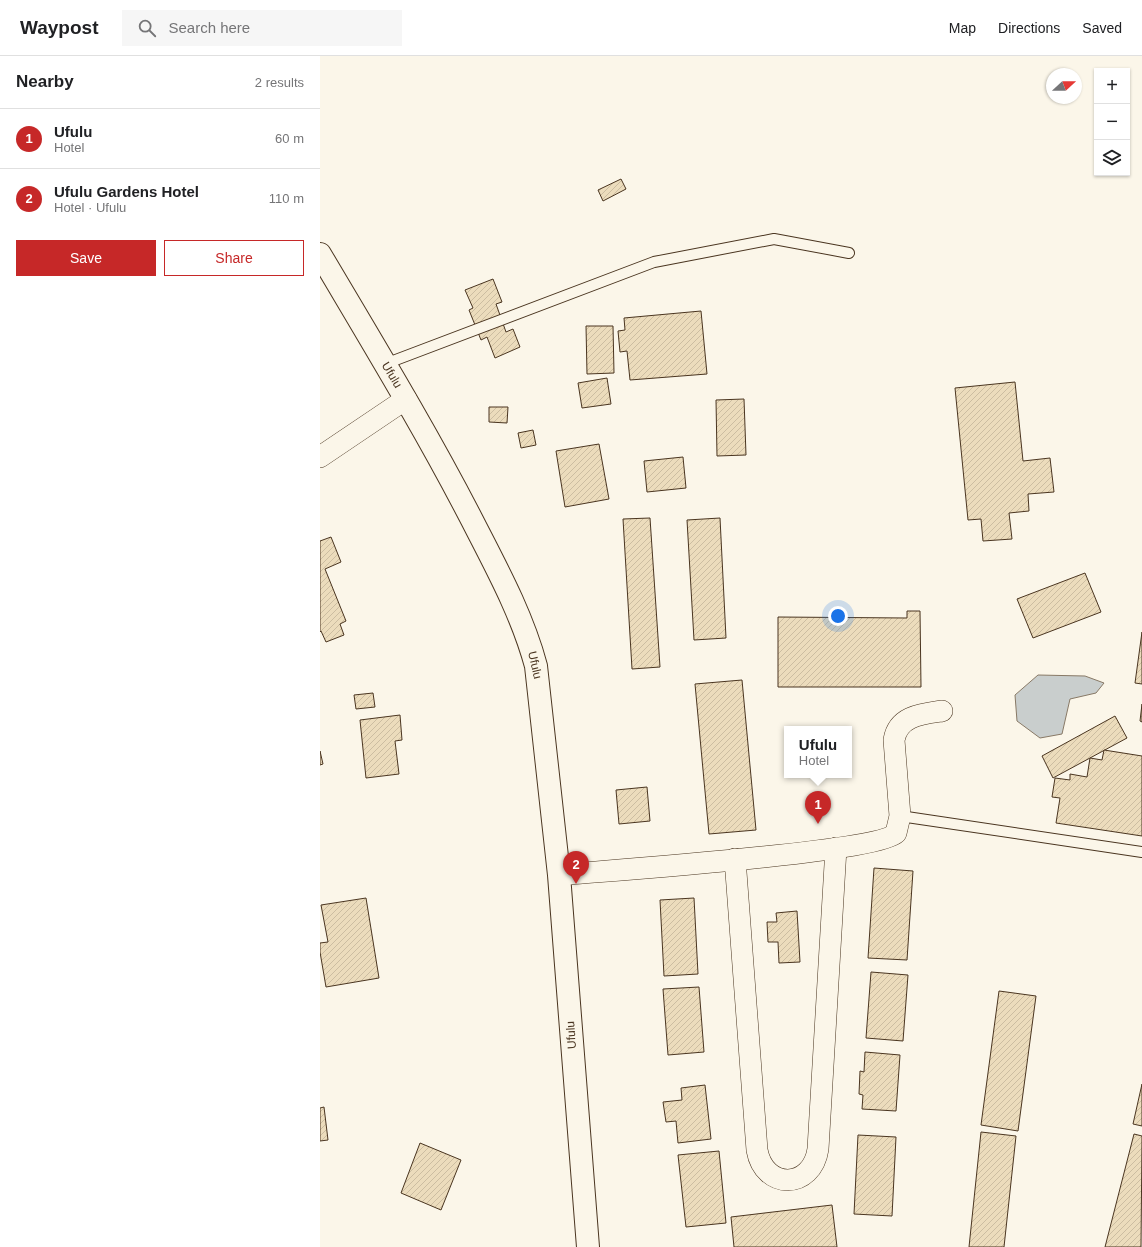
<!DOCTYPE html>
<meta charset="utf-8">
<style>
:root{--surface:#fff;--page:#f6f6f6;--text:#202124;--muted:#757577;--line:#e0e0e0;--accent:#c62828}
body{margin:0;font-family:Helvetica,sans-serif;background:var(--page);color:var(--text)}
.controls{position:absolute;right:12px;top:12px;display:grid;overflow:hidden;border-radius:0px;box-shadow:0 1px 3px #0004}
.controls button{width:36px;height:36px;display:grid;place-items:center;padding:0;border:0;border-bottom:1px solid var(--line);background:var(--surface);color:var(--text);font:20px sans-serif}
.compass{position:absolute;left:726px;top:12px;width:36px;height:36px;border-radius:50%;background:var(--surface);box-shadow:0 1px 3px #0004;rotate:69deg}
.you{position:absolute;left:518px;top:560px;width:14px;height:14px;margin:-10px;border:3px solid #fff;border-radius:50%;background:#1a73e8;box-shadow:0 0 0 6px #1a73e833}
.badge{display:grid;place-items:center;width:26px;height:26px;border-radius:50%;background:var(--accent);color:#fff;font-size:13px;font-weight:700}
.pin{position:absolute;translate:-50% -33px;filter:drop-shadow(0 1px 2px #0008)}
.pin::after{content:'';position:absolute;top:21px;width:14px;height:12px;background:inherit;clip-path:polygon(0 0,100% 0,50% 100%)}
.popup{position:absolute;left:464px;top:670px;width:68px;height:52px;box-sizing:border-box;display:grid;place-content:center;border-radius:0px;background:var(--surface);filter:drop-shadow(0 1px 3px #0005);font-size:13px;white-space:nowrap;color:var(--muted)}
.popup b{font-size:15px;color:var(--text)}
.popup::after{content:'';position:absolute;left:50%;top:100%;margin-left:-8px;border:8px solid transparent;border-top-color:var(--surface)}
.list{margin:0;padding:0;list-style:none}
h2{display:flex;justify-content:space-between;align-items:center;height:52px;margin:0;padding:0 16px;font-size:17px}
h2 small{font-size:13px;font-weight:400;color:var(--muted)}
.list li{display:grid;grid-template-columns:26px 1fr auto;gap:12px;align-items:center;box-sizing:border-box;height:60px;padding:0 16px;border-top:1px solid var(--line)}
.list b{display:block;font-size:15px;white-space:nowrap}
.list p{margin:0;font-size:13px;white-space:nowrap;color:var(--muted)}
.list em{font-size:13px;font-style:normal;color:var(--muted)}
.actions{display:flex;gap:8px;padding:12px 16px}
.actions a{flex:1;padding:9px 0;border:1px solid var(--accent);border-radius:0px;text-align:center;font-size:14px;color:var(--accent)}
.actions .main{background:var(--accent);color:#fff}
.icon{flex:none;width:22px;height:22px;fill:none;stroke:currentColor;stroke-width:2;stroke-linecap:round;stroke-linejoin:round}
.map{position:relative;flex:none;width:822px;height:1191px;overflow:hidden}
header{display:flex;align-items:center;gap:24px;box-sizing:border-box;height:56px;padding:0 20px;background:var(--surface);border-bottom:1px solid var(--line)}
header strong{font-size:19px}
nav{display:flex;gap:22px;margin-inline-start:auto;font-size:14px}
.search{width:280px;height:36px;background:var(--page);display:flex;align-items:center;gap:10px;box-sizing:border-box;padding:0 14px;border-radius:0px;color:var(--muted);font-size:15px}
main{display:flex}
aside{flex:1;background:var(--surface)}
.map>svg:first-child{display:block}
.water{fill:#c9cecd;stroke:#887966}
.building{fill:url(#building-hatch);stroke:#4a3520}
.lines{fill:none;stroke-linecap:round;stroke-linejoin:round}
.lane-casing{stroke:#4a3520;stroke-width:12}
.street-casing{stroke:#4a3520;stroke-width:22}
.secondary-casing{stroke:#4a3520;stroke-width:24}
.lane{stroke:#fbf6e9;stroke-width:10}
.street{stroke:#fbf6e9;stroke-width:21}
.secondary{stroke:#fbf6e9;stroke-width:22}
.labels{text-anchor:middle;stroke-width:3;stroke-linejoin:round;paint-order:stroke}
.street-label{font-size:12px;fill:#4a3520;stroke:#fbf6e9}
</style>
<header>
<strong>Waypost</strong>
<div class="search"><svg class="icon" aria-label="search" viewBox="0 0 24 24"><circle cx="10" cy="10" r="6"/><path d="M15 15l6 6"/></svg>Search here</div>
<nav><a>Map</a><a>Directions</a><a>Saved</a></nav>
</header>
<main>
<aside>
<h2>Nearby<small>2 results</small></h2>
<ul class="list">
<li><span class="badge">1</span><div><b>Ufulu</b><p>Hotel</p></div><em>60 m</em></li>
<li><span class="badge">2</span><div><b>Ufulu Gardens Hotel</b><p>Hotel · Ufulu</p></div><em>110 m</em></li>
</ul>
<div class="actions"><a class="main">Save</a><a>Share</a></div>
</aside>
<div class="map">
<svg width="822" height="1191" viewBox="0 0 822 1191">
<defs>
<pattern id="building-hatch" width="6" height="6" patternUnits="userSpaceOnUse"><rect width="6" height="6" fill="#ecdcbc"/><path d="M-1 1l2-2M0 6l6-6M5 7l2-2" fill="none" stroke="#ccbda1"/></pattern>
</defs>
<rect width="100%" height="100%" fill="#fbf6e9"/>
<!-- water -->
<path class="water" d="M 718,619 L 765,620 L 784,627 L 776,637 L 750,643 L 742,678 L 720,682 L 697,665 L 695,639 Z"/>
<!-- building -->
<g class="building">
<path d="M 301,123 L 306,133 L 283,145 L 278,134 Z"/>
<path d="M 173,223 L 182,246 L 176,248 L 186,276 L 193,273 L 200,291 L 175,302 L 167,281 L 161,284 L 149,254 L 153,252 L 145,234 Z"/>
<path d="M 381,255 L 387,318 L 310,324 L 307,295 L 300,296 L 298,275 L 305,274 L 304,262 Z"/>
<path d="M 266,270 L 293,270 L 294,317 L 267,318 Z"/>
<path d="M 287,322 L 291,348 L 262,352 L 258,327 Z"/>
<path d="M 695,326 L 703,405 L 730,402 L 734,436 L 708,438 L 709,455 L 689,457 L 692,483 L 663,485 L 661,463 L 648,464 L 635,332 Z"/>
<path d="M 424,343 L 426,399 L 397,400 L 396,344 Z"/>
<path d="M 169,351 L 188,351 L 187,367 L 169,366 Z"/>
<path d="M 213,374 L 216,389 L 201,392 L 198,377 Z"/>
<path d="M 279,388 L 289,443 L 245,451 L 236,395 Z"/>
<path d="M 363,401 L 366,432 L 327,436 L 324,405 Z"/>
<path d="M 330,462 L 340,611 L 312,613 L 303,463 Z"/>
<path d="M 400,462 L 406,582 L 374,584 L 367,464 Z"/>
<path d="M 11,481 L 21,506 L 5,513 L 26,565 L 20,568 L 24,579 L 6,586 L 1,575 L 0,576 L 0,485 Z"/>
<path d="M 765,517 L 781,556 L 713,582 L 697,543 Z"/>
<path d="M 587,555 L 600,555 L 601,631 L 458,631 L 458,561 L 587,562 Z"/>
<path d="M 822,576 L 822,628 L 815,627 Z"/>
<path d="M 422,624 L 436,774 L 389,778 L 375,628 Z"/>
<path d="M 53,637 L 55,651 L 36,653 L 34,639 Z"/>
<path d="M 822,648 L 822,666 L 820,665 Z"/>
<path d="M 80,659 L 82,684 L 75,685 L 79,718 L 46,722 L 40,664 Z"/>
<path d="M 795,660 L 807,682 L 733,722 L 722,700 Z"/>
<path d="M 784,694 L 822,700 L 822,780 L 736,767 L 740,742 L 732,741 L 735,722 L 750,724 L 750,718 L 767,721 L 770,702 L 782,704 Z"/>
<path d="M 0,695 L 3,708 L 0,709 Z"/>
<path d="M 327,731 L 330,765 L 299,768 L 296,734 Z"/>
<path d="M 554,812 L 593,815 L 587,904 L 548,902 Z"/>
<path d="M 46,842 L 59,922 L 6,931 L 0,896 L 0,887 L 8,886 L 1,849 Z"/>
<path d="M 374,842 L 378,918 L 344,920 L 340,844 Z"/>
<path d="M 477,855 L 480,906 L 459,907 L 458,886 L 448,886 L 447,866 L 457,866 L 456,857 Z"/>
<path d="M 551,916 L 588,919 L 583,985 L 546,982 Z"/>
<path d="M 379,931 L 384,996 L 348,999 L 343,933 Z"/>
<path d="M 679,935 L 716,940 L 698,1075 L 661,1069 Z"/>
<path d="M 545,996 L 580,999 L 576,1055 L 542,1053 L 543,1039 L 539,1038 L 540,1015 L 544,1016 Z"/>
<path d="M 822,1028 L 822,1070 L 813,1068 Z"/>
<path d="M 385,1029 L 391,1083 L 358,1087 L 356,1065 L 346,1066 L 343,1046 L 362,1044 L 361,1032 Z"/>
<path d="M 4,1051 L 8,1084 L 0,1085 L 0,1052 Z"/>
<path d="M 661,1076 L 696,1080 L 684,1191 L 649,1191 Z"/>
<path d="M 814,1078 L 822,1080 L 821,1191 L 785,1191 Z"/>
<path d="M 538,1079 L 576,1081 L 572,1160 L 534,1158 Z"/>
<path d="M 100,1087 L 141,1104 L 121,1154 L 81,1137 Z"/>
<path d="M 399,1095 L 406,1167 L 366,1171 L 358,1099 Z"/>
<path d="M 512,1149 L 517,1191 L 414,1191 L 411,1161 Z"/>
</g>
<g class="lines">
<!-- lane casing -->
<g class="lane-casing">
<g id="lane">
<path d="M 65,308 L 334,206 L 454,183 L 529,197"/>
<path d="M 580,760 L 822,796"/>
</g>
</g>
<!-- street casing -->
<g class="street-casing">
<g id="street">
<path d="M 0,401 L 86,343"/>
<path d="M 415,803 L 437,1094 C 444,1134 492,1134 498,1093 L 516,792"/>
<path d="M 239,819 C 283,815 558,796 576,777 L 580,760 L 574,684 C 578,660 601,658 622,655"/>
</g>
</g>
<!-- secondary casing -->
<g class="secondary-casing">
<path id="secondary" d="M 0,198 C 52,286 105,373 152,464 C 176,511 202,558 216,610 L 239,819 L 268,1191"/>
</g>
<!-- lane -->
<use href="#lane" class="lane"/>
<!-- street -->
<use href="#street" class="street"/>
<!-- secondary -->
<use href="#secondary" class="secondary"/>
</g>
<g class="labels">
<!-- street labels -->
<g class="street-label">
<text transform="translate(72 319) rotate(59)" y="4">Ufulu</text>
<text transform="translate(215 609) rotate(77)" y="4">Ufulu</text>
<text transform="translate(251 979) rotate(-94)" y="4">Ufulu</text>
</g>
</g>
</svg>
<div class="controls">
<button>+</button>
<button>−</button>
<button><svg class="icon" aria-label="layers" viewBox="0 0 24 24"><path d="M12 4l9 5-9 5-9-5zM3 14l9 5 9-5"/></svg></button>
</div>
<svg class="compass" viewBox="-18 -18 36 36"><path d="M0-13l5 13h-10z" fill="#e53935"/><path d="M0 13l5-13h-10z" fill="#757577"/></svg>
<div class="you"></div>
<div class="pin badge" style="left:498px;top:768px">1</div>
<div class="popup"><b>Ufulu</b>Hotel</div>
<div class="pin badge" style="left:256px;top:828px">2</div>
</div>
</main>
